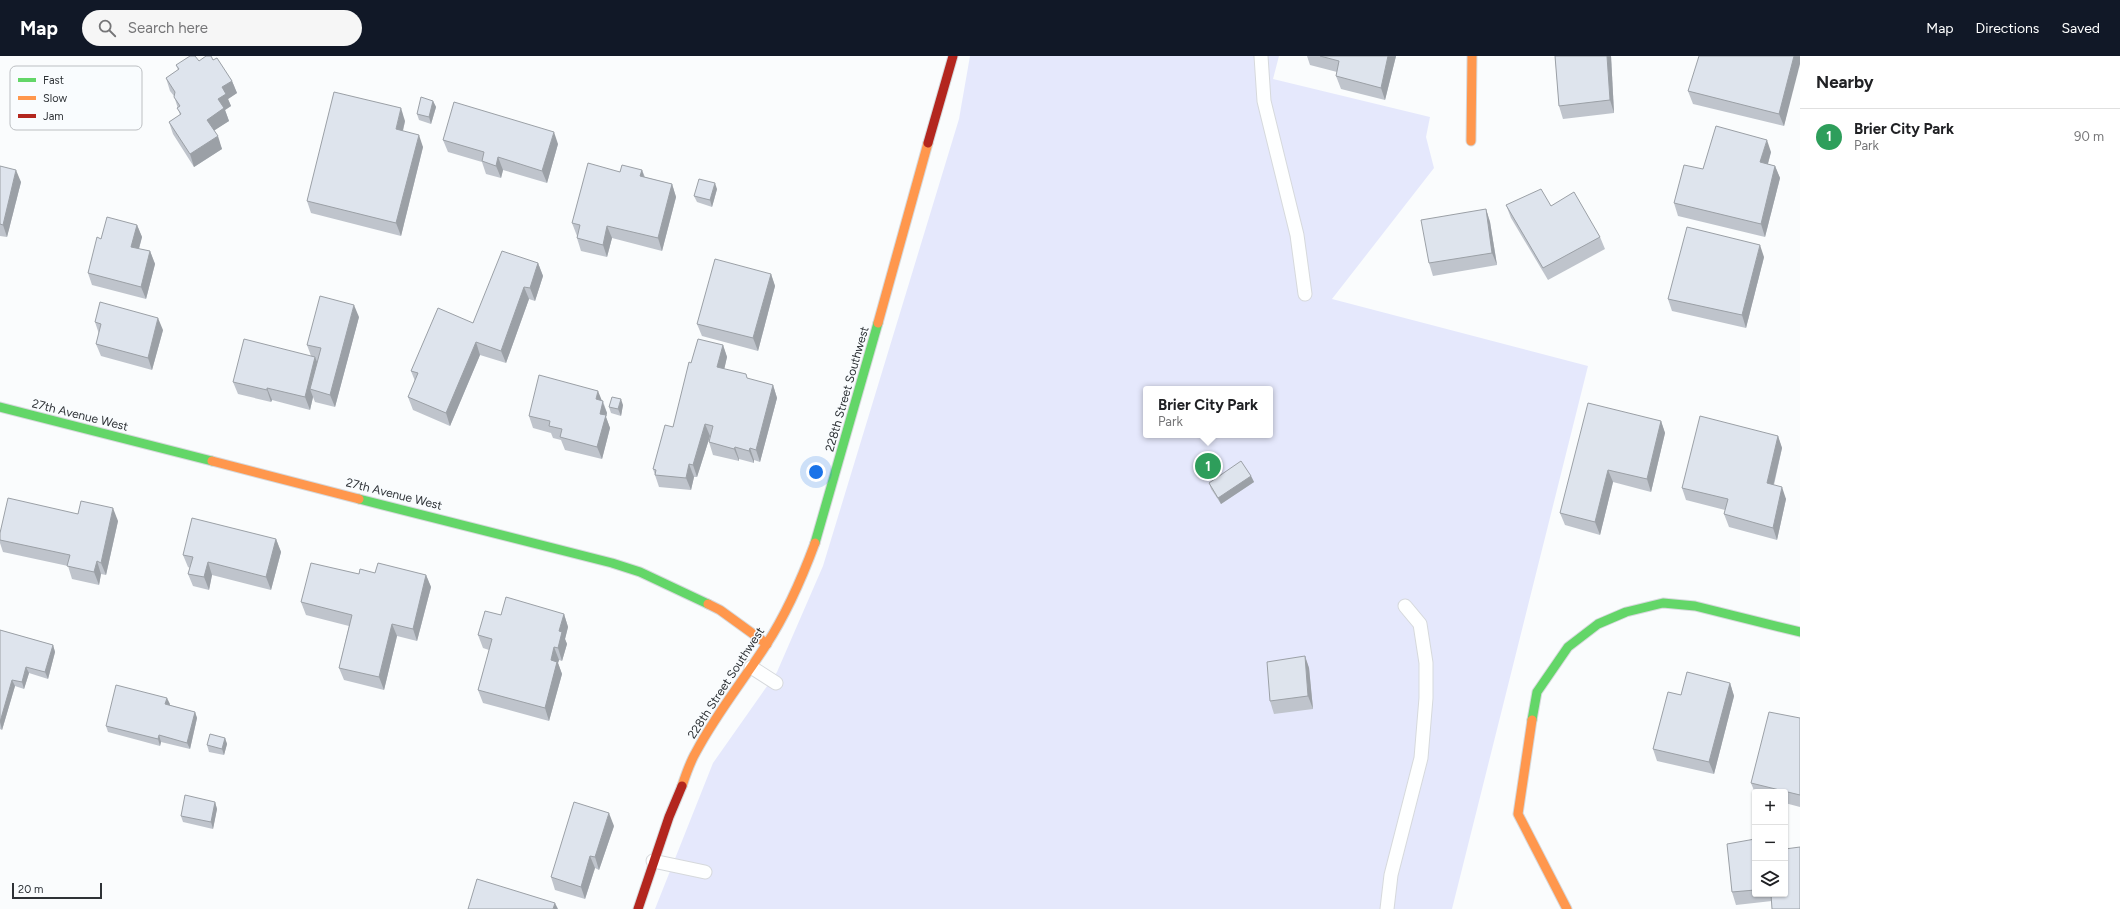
<!DOCTYPE html>
<meta charset="utf-8">
<style>
:root{--surface:#fff;--page:#f6f6f6;--text:#202124;--muted:#757577;--line:#e0e0e0;--accent:#111827}
body{margin:0;font-family:Figtree,sans-serif;background:var(--page);color:var(--text)}
.controls{position:absolute;right:12px;bottom:12px;display:grid;overflow:hidden;border-radius:4px;box-shadow:0 1px 3px #0004}
.controls button{width:36px;height:36px;display:grid;place-items:center;padding:0;border:0;border-bottom:1px solid var(--line);background:var(--surface);color:var(--text);font:20px sans-serif}
.scale{position:absolute;left:12px;bottom:10px;width:90px;box-sizing:border-box;padding-left:4px;border:2px solid #2e3236;border-top:0;font-size:11px;line-height:14px;white-space:nowrap;color:#2e3236;-webkit-text-stroke:3px #f9fcfe;paint-order:stroke}
.you{position:absolute;left:816px;top:416px;width:14px;height:14px;margin:-10px;border:3px solid #fff;border-radius:50%;background:#1a73e8;box-shadow:0 0 0 6px #1a73e833}
.badge{display:grid;place-items:center;width:26px;height:26px;border-radius:50%;background:var(--accent);color:#fff;font-size:13px;font-weight:700}
.pin{position:absolute;translate:-50% -50%;border:2px solid #fff;box-shadow:0 1px 4px #0006}
.popup{position:absolute;left:1143px;top:330px;width:130px;height:52px;box-sizing:border-box;display:grid;place-content:center;border-radius:4px;background:var(--surface);filter:drop-shadow(0 1px 3px #0005);font-size:13px;white-space:nowrap;color:var(--muted)}
.popup b{font-size:15px;color:var(--text)}
.popup::after{content:'';position:absolute;left:50%;top:100%;margin-left:-8px;border:8px solid transparent;border-top-color:var(--surface)}
.list{margin:0;padding:0;list-style:none}
h2{display:flex;justify-content:space-between;align-items:center;height:52px;margin:0;padding:0 16px;font-size:17px}
h2 small{font-size:13px;font-weight:400;color:var(--muted)}
.list li{display:grid;grid-template-columns:26px 1fr auto;gap:12px;align-items:center;box-sizing:border-box;height:56px;padding:0 16px;border-top:1px solid var(--line)}
.list b{display:block;font-size:15px;white-space:nowrap}
.list p{margin:0;font-size:13px;white-space:nowrap;color:var(--muted)}
.list em{font-size:13px;font-style:normal;color:var(--muted)}
.icon{flex:none;width:22px;height:22px;fill:none;stroke:currentColor;stroke-width:2;stroke-linecap:round;stroke-linejoin:round}
.map{position:relative;flex:none;width:1800px;height:853px;overflow:hidden}
header{display:flex;align-items:center;gap:24px;box-sizing:border-box;height:56px;padding:0 20px;background:var(--accent);color:#fff}
header strong{font-size:19px}
nav{display:flex;gap:22px;margin-inline-start:auto;font-size:14px}
.search{width:280px;height:36px;background:var(--page);display:flex;align-items:center;gap:10px;box-sizing:border-box;padding:0 14px;border-radius:22px;color:var(--muted);font-size:15px}
main{display:flex}
aside{flex:1;background:var(--surface)}
.map>svg:first-child{display:block}
.green{fill:#e5e8fc;fill-rule:evenodd}
.lines{fill:none;stroke-linecap:round;stroke-linejoin:round}
.lane-casing{stroke:#d6d9dc;stroke-width:15}
.fast-casing{stroke:#d6d9dc;stroke-width:11}
.slow-casing{stroke:#d6d9dc;stroke-width:11}
.jam-casing{stroke:#d6d9dc;stroke-width:11}
.lane{stroke:#feffff;stroke-width:13}
.fast{stroke:#63d668;stroke-width:9}
.slow{stroke:#ff974d;stroke-width:9}
.jam{stroke:#b3261e;stroke-width:9}
.wall{fill:#bfc4cc}
.shaded-wall{fill:#9ba0a6}
.building{fill:#dee4ed;stroke:#9ba0a6}
.labels{text-anchor:middle;stroke-width:3;stroke-linejoin:round;paint-order:stroke}
.street-label{font-size:12px;fill:#2e3236;stroke:#f9fcfe}
.key{fill:#f9fcfe;stroke:#bcbfc2;stroke-width:1}
.key-label{font-size:11px;fill:#2e3236}
</style>
<header>
<strong>Map</strong>
<div class="search"><svg class="icon" aria-label="search" viewBox="0 0 24 24"><circle cx="10" cy="10" r="6"/><path d="M15 15l6 6"/></svg>Search here</div>
<nav><a>Map</a><a>Directions</a><a>Saved</a></nav>
</header>
<main>
<div class="map">
<svg width="1800" height="853" viewBox="0 0 1800 853">
<rect width="100%" height="100%" fill="#fafcfd"/>
<!-- green -->
<path class="green" d="M 970,0 L 1279,0 L 1273,23 L 1430,61 L 1426,81 L 1434,112 L 1332,243 L 1588,310 L 1452,853 L 655,853 L 713,707 L 777,616 L 823,510 L 959,63 ZM 1146,333 L 1270,333 L 1270,379 L 1146,379 Z"/>
<g class="lines">
<!-- lane casing -->
<g class="lane-casing">
<g id="lane">
<path d="M 1261,0 L 1264,45 L 1297,179 L 1305,238"/>
<path d="M 751,611 L 776,627"/>
<path d="M 653,805 L 705,816"/>
<path d="M 1387,853 L 1391,819 L 1421,702 L 1426,642 L 1426,607 L 1420,568 L 1405,550"/>
</g>
</g>
<!-- fast casing -->
<g class="fast-casing">
<g id="fast">
<path d="M 0,351 L 212,405"/>
<path d="M 359,443 L 612,507 L 640,516 L 708,548"/>
<path d="M 815,487 L 878,267"/>
<path d="M 1532,664 L 1537,636 L 1568,591 L 1598,568 L 1626,556 L 1663,547 L 1695,550 L 1800,576"/>
</g>
</g>
<!-- slow casing -->
<g class="slow-casing">
<g id="slow">
<path d="M 1471,85 L 1472,0"/>
<path d="M 878,267 L 928,87"/>
<path d="M 212,405 L 359,443"/>
<path d="M 708,548 L 720,554 L 767,588"/>
<path d="M 1532,664 L 1518,758 L 1567,853"/>
<path d="M 682,730 C 686,718 690,706 696,696 C 716,658 743,625 766,589 C 787,557 802,522 815,487"/>
</g>
</g>
<!-- jam casing -->
<g class="jam-casing">
<g id="jam">
<path d="M 928,87 L 953,0"/>
<path d="M 638,853 L 669,761 L 682,730"/>
</g>
</g>
<!-- lane -->
<use href="#lane" class="lane"/>
<!-- fast -->
<use href="#fast" class="fast"/>
<!-- slow -->
<use href="#slow" class="slow"/>
<!-- jam -->
<use href="#jam" class="jam"/>
</g>
<!-- wall -->
<g class="wall">
<path d="M 1307,0 L 1396,0 L 1385,44 L 1341,33 L 1336,20 L 1337,16 L 1310,9 Z"/>
<path d="M 1555,0 L 1611,0 L 1614,57 L 1563,63 L 1559,50 Z"/>
<path d="M 1800,0 L 1784,70 L 1693,48 L 1688,35 Z"/>
<path d="M 213,4 L 232,25 L 237,37 L 228,43 L 231,50 L 225,54 L 229,65 L 214,74 L 222,93 L 194,111 L 173,78 L 169,66 L 180,59 L 174,40 L 170,35 L 166,22 L 178,14 L 176,9 L 199,5 Z"/>
<path d="M 433,45 L 436,51 L 431,68 L 419,64 L 417,58 Z"/>
<path d="M 405,65 L 403,75 L 423,91 L 401,180 L 311,157 L 307,145 Z"/>
<path d="M 443,84 L 558,88 L 547,127 L 503,114 L 501,122 L 486,118 L 482,106 L 448,96 Z"/>
<path d="M 1771,96 L 1768,108 L 1775,110 L 1780,122 L 1765,181 L 1678,160 L 1674,147 L 1703,113 Z"/>
<path d="M 0,110 L 21,126 L 7,181 L 0,180 Z"/>
<path d="M 642,114 L 645,121 L 672,128 L 676,141 L 662,195 L 612,182 L 607,201 L 581,195 L 577,182 L 577,180 L 572,167 L 620,116 Z"/>
<path d="M 717,133 L 712,151 L 697,146 L 694,140 Z"/>
<path d="M 1506,149 L 1600,181 L 1605,193 L 1548,224 L 1511,162 Z"/>
<path d="M 1486,153 L 1490,166 L 1497,209 L 1433,220 L 1429,207 Z"/>
<path d="M 137,169 L 142,181 L 139,193 L 150,195 L 155,208 L 146,243 L 92,229 L 88,217 L 101,183 Z"/>
<path d="M 1764,201 L 1746,272 L 1672,255 L 1668,243 Z"/>
<path d="M 538,207 L 543,220 L 535,245 L 529,243 L 506,307 L 480,299 L 450,370 L 413,354 L 408,341 L 415,325 L 411,315 L 473,267 Z"/>
<path d="M 771,218 L 775,230 L 758,295 L 702,280 L 697,268 Z"/>
<path d="M 359,261 L 335,351 L 315,346 L 313,341 L 310,354 L 272,344 L 271,346 L 238,338 L 233,326 L 311,300 L 307,289 Z"/>
<path d="M 95,266 L 163,274 L 152,314 L 101,300 L 96,288 L 99,278 Z"/>
<path d="M 723,289 L 727,301 L 724,313 L 748,323 L 773,329 L 777,342 L 760,406 L 754,404 L 754,407 L 739,403 L 739,405 L 713,399 L 709,386 L 710,380 L 697,421 L 694,421 L 691,434 L 659,431 L 653,413 L 673,371 L 691,307 Z"/>
<path d="M 602,345 L 603,345 L 607,357 L 606,361 L 610,372 L 602,403 L 565,394 L 561,384 L 553,382 L 551,377 L 533,372 L 529,360 Z"/>
<path d="M 623,349 L 621,360 L 611,357 L 609,351 Z"/>
<path d="M 1661,365 L 1665,377 L 1651,436 L 1613,426 L 1600,479 L 1565,469 L 1560,457 Z"/>
<path d="M 1778,380 L 1782,392 L 1774,429 L 1786,443 L 1777,484 L 1729,471 L 1724,458 L 1725,454 L 1686,444 L 1682,432 Z"/>
<path d="M 1251,420 L 1254,426 L 1221,448 L 1211,433 L 1209,427 Z"/>
<path d="M 78,458 L 118,465 L 106,519 L 101,518 L 99,529 L 72,523 L 68,510 L 3,496 L 0,487 L 0,477 Z"/>
<path d="M 276,483 L 281,496 L 271,534 L 212,519 L 209,534 L 193,530 L 188,518 L 190,512 L 188,511 L 183,499 Z"/>
<path d="M 375,517 L 426,519 L 431,531 L 417,585 L 397,580 L 384,634 L 344,624 L 339,612 L 349,570 L 306,559 L 301,546 L 359,518 Z"/>
<path d="M 564,558 L 568,571 L 565,583 L 567,588 L 562,605 L 559,604 L 558,607 L 562,618 L 549,665 L 483,647 L 478,634 L 489,594 L 483,592 L 478,579 Z"/>
<path d="M 0,574 L 53,589 L 55,596 L 48,623 L 29,617 L 24,633 L 15,630 L 2,674 L 0,673 Z"/>
<path d="M 1305,600 L 1309,612 L 1313,653 L 1274,658 L 1270,645 Z"/>
<path d="M 1730,627 L 1734,640 L 1714,718 L 1657,705 L 1653,693 L 1681,639 Z"/>
<path d="M 170,648 L 169,649 L 195,656 L 197,662 L 190,693 L 161,686 L 160,690 L 108,676 L 106,670 Z"/>
<path d="M 1800,662 L 1800,751 L 1785,747 L 1785,736 L 1755,736 L 1755,737 L 1751,727 Z"/>
<path d="M 225,682 L 227,688 L 224,699 L 209,696 L 207,689 Z"/>
<path d="M 215,746 L 217,753 L 213,773 L 183,766 L 181,760 Z"/>
<path d="M 614,770 L 599,814 L 595,812 L 585,843 L 555,834 L 551,821 Z"/>
<path d="M 1755,783 L 1755,838 L 1785,838 L 1772,845 L 1736,849 L 1732,836 Z"/>
</g>
<!-- shaded-wall -->
<g class="shaded-wall">
<path d="M 1388,0 L 1396,0 L 1385,44 L 1381,32 Z"/>
<path d="M 1607,0 L 1611,0 L 1614,57 L 1610,44 Z"/>
<path d="M 1794,0 L 1800,0 L 1800,8 L 1784,70 L 1779,58 Z"/>
<path d="M 232,25 L 237,37 L 228,43 L 231,50 L 225,54 L 229,65 L 212,76 L 207,64 L 218,43 L 222,31 Z"/>
<path d="M 433,45 L 436,51 L 431,68 L 429,61 Z"/>
<path d="M 401,52 L 405,65 L 400,86 L 396,73 Z"/>
<path d="M 554,76 L 558,88 L 547,127 L 542,115 Z"/>
<path d="M 419,79 L 423,91 L 401,180 L 396,167 Z"/>
<path d="M 218,80 L 222,93 L 194,111 L 190,98 Z"/>
<path d="M 1767,84 L 1771,96 L 1765,118 L 1760,106 Z"/>
<path d="M 498,101 L 503,114 L 501,122 L 496,110 Z"/>
<path d="M 1775,110 L 1780,122 L 1765,181 L 1761,168 Z"/>
<path d="M 16,114 L 21,126 L 7,181 L 3,169 Z"/>
<path d="M 642,114 L 646,127 L 640,120 Z"/>
<path d="M 715,127 L 717,133 L 712,151 L 710,144 Z"/>
<path d="M 672,128 L 676,141 L 662,195 L 658,182 Z"/>
<path d="M 1486,153 L 1490,166 L 1497,209 L 1492,197 Z"/>
<path d="M 137,169 L 142,181 L 136,203 L 131,191 Z"/>
<path d="M 607,170 L 612,182 L 607,201 L 603,189 Z"/>
<path d="M 1760,189 L 1764,201 L 1746,272 L 1742,259 Z"/>
<path d="M 150,195 L 155,208 L 146,243 L 141,231 Z"/>
<path d="M 538,207 L 543,220 L 535,245 L 530,232 Z"/>
<path d="M 771,218 L 775,230 L 758,295 L 753,282 Z"/>
<path d="M 524,231 L 529,243 L 506,307 L 501,295 Z"/>
<path d="M 354,249 L 359,261 L 335,351 L 330,339 Z"/>
<path d="M 158,262 L 163,274 L 152,314 L 148,302 Z"/>
<path d="M 476,286 L 480,299 L 450,370 L 446,357 Z"/>
<path d="M 723,289 L 727,301 L 722,323 L 717,311 Z"/>
<path d="M 315,301 L 320,313 L 310,333 L 313,341 L 310,354 L 305,341 Z"/>
<path d="M 773,329 L 777,342 L 760,406 L 756,394 Z"/>
<path d="M 267,332 L 272,344 L 271,346 L 267,334 Z"/>
<path d="M 598,335 L 607,357 L 606,361 L 610,372 L 602,403 L 597,391 L 600,358 L 596,343 Z"/>
<path d="M 621,343 L 623,349 L 621,360 L 618,353 Z"/>
<path d="M 1661,365 L 1665,377 L 1651,436 L 1647,423 Z"/>
<path d="M 705,368 L 710,380 L 697,421 L 693,409 Z"/>
<path d="M 1778,380 L 1782,392 L 1771,439 L 1767,427 Z"/>
<path d="M 735,391 L 739,403 L 739,405 L 734,393 Z"/>
<path d="M 750,392 L 754,404 L 754,407 L 749,395 Z"/>
<path d="M 689,408 L 694,421 L 691,434 L 686,422 Z"/>
<path d="M 1608,414 L 1613,426 L 1600,479 L 1595,466 Z"/>
<path d="M 1251,420 L 1254,426 L 1221,448 L 1218,442 Z"/>
<path d="M 1782,431 L 1786,443 L 1777,484 L 1773,472 Z"/>
<path d="M 113,452 L 118,465 L 106,519 L 101,507 Z"/>
<path d="M 276,483 L 281,496 L 271,534 L 266,521 Z"/>
<path d="M 97,505 L 101,518 L 99,529 L 94,516 Z"/>
<path d="M 208,506 L 212,519 L 209,534 L 204,521 Z"/>
<path d="M 426,519 L 431,531 L 417,585 L 413,573 Z"/>
<path d="M 564,558 L 568,571 L 565,583 L 567,588 L 562,605 L 558,592 L 559,575 Z"/>
<path d="M 392,568 L 397,580 L 384,634 L 379,621 Z"/>
<path d="M 53,589 L 55,596 L 48,623 L 45,616 Z"/>
<path d="M 554,591 L 559,604 L 558,607 L 562,618 L 549,665 L 545,652 L 551,604 Z"/>
<path d="M 1305,600 L 1309,612 L 1313,653 L 1308,640 Z"/>
<path d="M 26,611 L 29,617 L 24,633 L 22,626 Z"/>
<path d="M 12,624 L 15,630 L 2,674 L 0,666 Z"/>
<path d="M 1730,627 L 1734,640 L 1714,718 L 1709,706 Z"/>
<path d="M 167,642 L 170,648 L 168,654 L 165,648 Z"/>
<path d="M 195,656 L 197,662 L 190,693 L 187,687 Z"/>
<path d="M 159,679 L 161,686 L 160,690 L 158,683 Z"/>
<path d="M 225,682 L 227,688 L 224,699 L 222,693 Z"/>
<path d="M 215,746 L 217,753 L 213,773 L 211,766 Z"/>
<path d="M 609,757 L 614,770 L 599,814 L 595,801 Z"/>
<path d="M 590,800 L 595,812 L 585,843 L 581,831 Z"/>
<path d="M 555,847 L 558,853 L 553,853 Z"/>
</g>
<!-- building -->
<g class="building">
<path d="M 190,0 L 195,0 L 199,5 L 206,0 L 211,0 L 213,4 L 217,2 L 232,25 L 222,31 L 226,38 L 218,43 L 224,52 L 207,64 L 218,80 L 190,98 L 169,66 L 181,58 L 177,52 L 180,50 L 174,41 L 175,36 L 166,22 L 179,13 L 176,9 Z"/>
<path d="M 1320,0 L 1388,0 L 1381,32 L 1336,20 L 1339,5 Z"/>
<path d="M 1555,0 L 1607,0 L 1610,44 L 1559,50 Z"/>
<path d="M 1699,0 L 1794,0 L 1779,58 L 1688,35 Z"/>
<path d="M 334,36 L 401,52 L 396,73 L 419,79 L 396,167 L 307,145 Z"/>
<path d="M 421,41 L 433,45 L 429,61 L 417,58 Z"/>
<path d="M 454,46 L 554,76 L 542,115 L 498,101 L 496,110 L 482,105 L 484,96 L 443,84 Z"/>
<path d="M 1716,70 L 1767,84 L 1760,106 L 1775,110 L 1761,168 L 1674,147 L 1684,109 L 1703,113 Z"/>
<path d="M 588,107 L 620,116 L 622,109 L 642,114 L 640,120 L 672,128 L 658,182 L 607,170 L 603,189 L 577,182 L 580,169 L 572,167 Z"/>
<path d="M 0,110 L 16,114 L 3,169 L 0,168 Z"/>
<path d="M 699,123 L 715,127 L 710,144 L 694,140 Z"/>
<path d="M 1541,133 L 1551,150 L 1574,136 L 1600,181 L 1543,212 L 1506,149 Z"/>
<path d="M 1486,153 L 1492,197 L 1429,207 L 1421,164 Z"/>
<path d="M 107,161 L 137,169 L 131,191 L 150,195 L 141,231 L 88,217 L 97,181 L 101,183 Z"/>
<path d="M 1687,171 L 1760,189 L 1742,259 L 1668,243 Z"/>
<path d="M 502,195 L 538,207 L 530,232 L 524,231 L 501,295 L 476,286 L 446,357 L 408,341 L 418,317 L 411,315 L 438,252 L 473,267 Z"/>
<path d="M 715,203 L 771,218 L 753,282 L 697,268 Z"/>
<path d="M 320,240 L 354,249 L 330,339 L 310,333 L 321,292 L 307,289 Z"/>
<path d="M 100,246 L 158,262 L 148,302 L 96,288 L 101,268 L 95,266 Z"/>
<path d="M 244,283 L 315,301 L 305,341 L 267,332 L 267,334 L 233,326 Z"/>
<path d="M 698,283 L 723,289 L 717,311 L 746,318 L 747,322 L 773,329 L 756,394 L 750,392 L 749,395 L 735,391 L 734,393 L 709,386 L 713,370 L 705,368 L 693,409 L 689,408 L 686,422 L 655,419 L 656,414 L 653,413 L 665,369 L 673,371 L 689,306 L 691,307 Z"/>
<path d="M 539,319 L 598,335 L 596,343 L 603,345 L 600,358 L 606,359 L 597,391 L 560,381 L 562,373 L 549,370 L 550,365 L 529,360 Z"/>
<path d="M 612,341 L 621,343 L 618,353 L 609,351 Z"/>
<path d="M 1588,347 L 1661,365 L 1647,423 L 1608,414 L 1595,466 L 1560,457 Z"/>
<path d="M 1700,360 L 1778,380 L 1767,427 L 1782,431 L 1773,472 L 1724,458 L 1728,443 L 1682,432 Z"/>
<path d="M 1241,405 L 1251,420 L 1218,442 L 1209,427 Z"/>
<path d="M 8,442 L 78,458 L 81,445 L 113,452 L 101,507 L 97,505 L 94,516 L 67,510 L 70,499 L 0,484 L 0,477 Z"/>
<path d="M 192,462 L 276,483 L 266,521 L 208,506 L 204,521 L 188,518 L 193,501 L 183,499 Z"/>
<path d="M 311,507 L 359,518 L 360,513 L 375,517 L 378,507 L 426,519 L 413,573 L 392,568 L 379,621 L 339,612 L 352,559 L 301,546 Z"/>
<path d="M 506,541 L 564,558 L 559,575 L 562,576 L 558,592 L 554,591 L 551,604 L 557,606 L 545,652 L 478,634 L 492,583 L 478,579 L 485,555 L 501,559 Z"/>
<path d="M 0,574 L 53,589 L 45,616 L 26,611 L 22,626 L 12,624 L 0,666 Z"/>
<path d="M 1305,600 L 1308,640 L 1270,645 L 1267,606 Z"/>
<path d="M 1687,616 L 1730,627 L 1709,706 L 1653,693 L 1668,636 L 1681,639 Z"/>
<path d="M 116,629 L 167,642 L 165,648 L 195,656 L 187,687 L 159,679 L 158,683 L 106,670 Z"/>
<path d="M 1769,656 L 1800,662 L 1800,739 L 1751,727 Z"/>
<path d="M 210,678 L 225,682 L 222,693 L 207,689 Z"/>
<path d="M 185,739 L 215,746 L 211,766 L 181,760 Z"/>
<path d="M 574,746 L 609,757 L 595,801 L 590,800 L 581,831 L 551,821 Z"/>
<path d="M 1755,783 L 1755,834 L 1732,836 L 1727,788 Z"/>
<path d="M 1800,791 L 1800,853 L 1772,853 L 1771,838 L 1785,838 L 1785,793 Z"/>
<path d="M 477,823 L 555,847 L 553,853 L 468,853 Z"/>
</g>
<g class="labels">
<!-- street labels -->
<g class="street-label">
<text transform="translate(847 333) rotate(-74)" y="4">228th Street Southwest</text>
<text transform="translate(80 359) rotate(14)" y="4">27th Avenue West</text>
<text transform="translate(394 438) rotate(14)" y="4">27th Avenue West</text>
<text transform="translate(726 627) rotate(-57)" y="4">228th Street Southwest</text>
</g>
</g>
<!-- legend -->
<rect x="10" y="10" width="132" height="64" rx="6" class="key"/>
<rect x="18" y="22" width="18" height="4" fill="#63d668"/>
<rect x="18" y="40" width="18" height="4" fill="#ff974d"/>
<rect x="18" y="58" width="18" height="4" fill="#b3261e"/>
<g class="key-label">
<text x="43" y="28">Fast</text>
<text x="43" y="46">Slow</text>
<text x="43" y="64">Jam</text>
</g>
</svg>
<div class="controls">
<button>+</button>
<button>−</button>
<button><svg class="icon" aria-label="layers" viewBox="0 0 24 24"><path d="M12 4l9 5-9 5-9-5zM3 14l9 5 9-5"/></svg></button>
</div>
<div class="scale">20 m</div>
<div class="you"></div>
<div class="pin badge" style="left:1208px;top:410px;background:#2e9e5b">1</div>
<div class="popup"><b>Brier City Park</b>Park</div>
</div>
<aside>
<h2>Nearby<small></small></h2>
<ul class="list">
<li><span class="badge" style="background:#2e9e5b">1</span><div><b>Brier City Park</b><p>Park</p></div><em>90 m</em></li>
</ul>
</aside>
</main>
